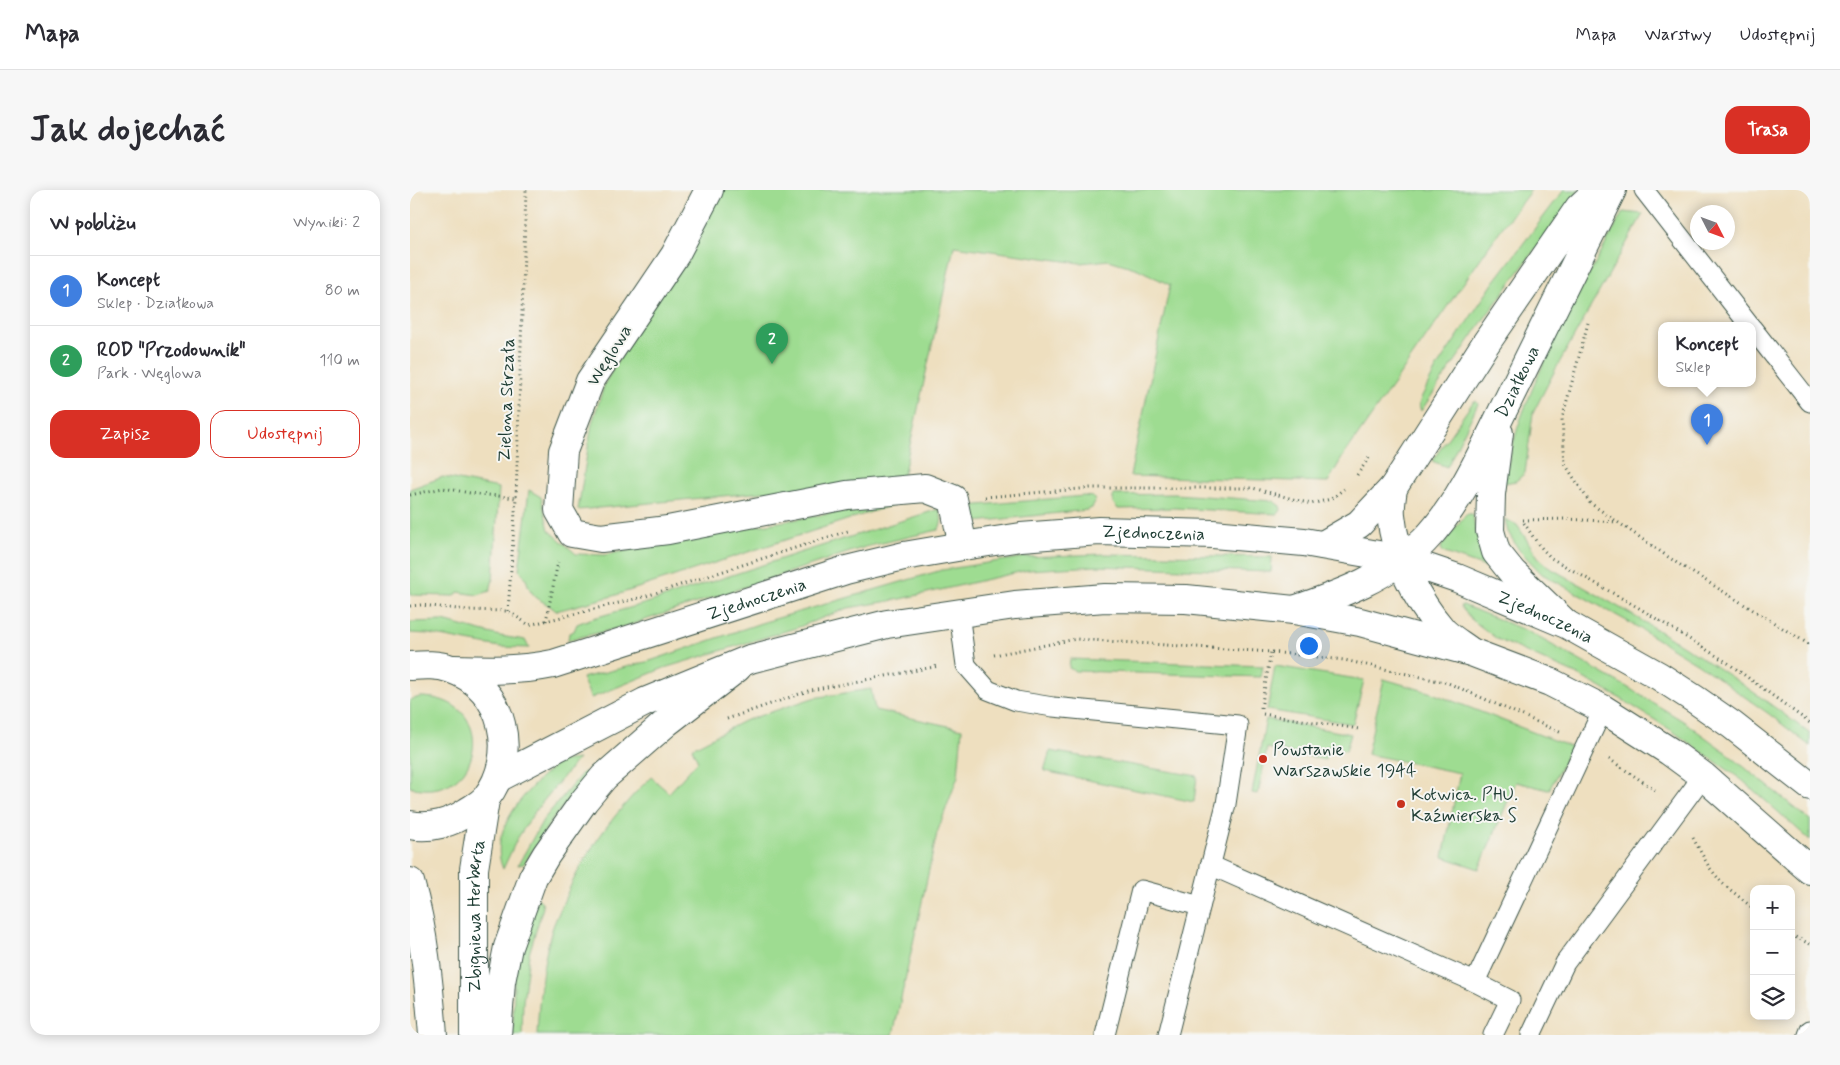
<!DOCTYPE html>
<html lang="pl">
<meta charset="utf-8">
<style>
:root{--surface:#fff;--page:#f7f7f7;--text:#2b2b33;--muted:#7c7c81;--line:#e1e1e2;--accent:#d93025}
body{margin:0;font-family:Mynerve,sans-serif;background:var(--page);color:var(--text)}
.controls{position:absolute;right:15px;bottom:15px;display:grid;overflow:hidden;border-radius:10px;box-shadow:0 2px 12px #0003}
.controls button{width:45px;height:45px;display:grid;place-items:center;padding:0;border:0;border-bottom:1px solid var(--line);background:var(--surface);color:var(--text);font:25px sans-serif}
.compass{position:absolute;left:1280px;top:15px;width:45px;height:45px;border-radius:50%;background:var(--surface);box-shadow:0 2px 12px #0003;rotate:132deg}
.you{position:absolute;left:898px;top:455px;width:18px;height:18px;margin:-12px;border:4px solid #fff;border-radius:50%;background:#1a73e8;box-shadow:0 0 0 8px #1a73e833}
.badge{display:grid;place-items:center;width:32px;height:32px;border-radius:50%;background:var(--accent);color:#fff;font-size:16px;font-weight:700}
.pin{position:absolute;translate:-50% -41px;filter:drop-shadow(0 1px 2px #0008)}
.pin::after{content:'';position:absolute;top:26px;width:18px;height:15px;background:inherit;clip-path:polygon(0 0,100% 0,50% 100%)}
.popup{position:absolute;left:1248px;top:132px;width:98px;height:65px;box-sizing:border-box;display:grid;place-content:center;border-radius:10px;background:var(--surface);filter:drop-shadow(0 1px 4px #0005);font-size:16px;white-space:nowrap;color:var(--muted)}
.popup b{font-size:19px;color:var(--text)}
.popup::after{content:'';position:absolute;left:50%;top:100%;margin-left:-10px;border:10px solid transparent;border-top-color:var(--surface)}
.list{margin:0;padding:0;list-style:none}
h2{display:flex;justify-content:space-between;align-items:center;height:65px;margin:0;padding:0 20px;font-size:21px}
h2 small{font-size:16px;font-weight:400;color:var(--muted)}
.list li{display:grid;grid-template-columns:32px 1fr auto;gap:15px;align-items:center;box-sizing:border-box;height:70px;padding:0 20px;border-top:1px solid var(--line)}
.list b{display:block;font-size:19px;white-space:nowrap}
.list p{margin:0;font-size:16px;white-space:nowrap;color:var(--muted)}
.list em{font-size:16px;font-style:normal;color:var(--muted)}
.actions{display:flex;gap:10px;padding:15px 20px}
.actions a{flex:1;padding:11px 0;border:1px solid var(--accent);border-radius:15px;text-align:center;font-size:18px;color:var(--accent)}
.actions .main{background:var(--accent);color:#fff}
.icon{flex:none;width:28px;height:28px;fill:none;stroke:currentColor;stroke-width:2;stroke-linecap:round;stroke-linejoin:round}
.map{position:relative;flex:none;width:1400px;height:845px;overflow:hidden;border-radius:15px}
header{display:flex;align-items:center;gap:30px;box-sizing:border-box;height:70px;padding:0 25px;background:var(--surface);border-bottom:1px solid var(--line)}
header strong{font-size:24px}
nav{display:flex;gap:28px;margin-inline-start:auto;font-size:18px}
.intro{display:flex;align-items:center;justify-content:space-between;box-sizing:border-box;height:120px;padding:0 30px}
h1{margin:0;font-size:35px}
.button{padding:12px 22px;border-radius:15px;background:var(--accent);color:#fff;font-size:18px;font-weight:700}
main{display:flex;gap:30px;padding:0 30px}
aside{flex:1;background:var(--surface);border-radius:15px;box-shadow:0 2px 12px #0003}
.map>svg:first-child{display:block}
.green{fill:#9edc91;stroke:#5e8c62}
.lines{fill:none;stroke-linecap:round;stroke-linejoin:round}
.service-casing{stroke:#3e5549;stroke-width:21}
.minor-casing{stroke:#3e5549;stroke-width:30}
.tertiary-casing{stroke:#3e5549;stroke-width:30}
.secondary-casing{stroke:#3e5549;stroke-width:30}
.path{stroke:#3e5549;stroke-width:3;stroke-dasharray:1 4;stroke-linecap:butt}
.service{stroke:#fff;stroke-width:19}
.minor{stroke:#fff;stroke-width:28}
.tertiary{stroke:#fff;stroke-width:28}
.secondary{stroke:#fff;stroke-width:28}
.poi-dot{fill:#c8321e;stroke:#f6f6f2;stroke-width:2}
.labels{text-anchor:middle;stroke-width:4;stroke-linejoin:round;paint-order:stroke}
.street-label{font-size:18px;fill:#1f3d34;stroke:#f6f6f2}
.poi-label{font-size:18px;fill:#1f3d34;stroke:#f6f6f2;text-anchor:start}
</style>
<header>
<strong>Mapa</strong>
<nav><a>Mapa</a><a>Warstwy</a><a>Udostępnij</a></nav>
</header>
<div class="intro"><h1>Jak dojechać</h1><a class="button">Trasa</a></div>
<main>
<aside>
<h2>W pobliżu<small>Wyniki: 2</small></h2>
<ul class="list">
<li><span class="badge" style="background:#3f7fe0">1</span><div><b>Koncept</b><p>Sklep · Działkowa</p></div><em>80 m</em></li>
<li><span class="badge" style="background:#2e9e5b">2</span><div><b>ROD &quot;Przodownik&quot;</b><p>Park · Węglowa</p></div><em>110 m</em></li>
</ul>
<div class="actions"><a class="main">Zapisz</a><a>Udostępnij</a></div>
</aside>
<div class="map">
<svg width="1400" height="845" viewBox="0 0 1400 845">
<rect width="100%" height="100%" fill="#f6f6f2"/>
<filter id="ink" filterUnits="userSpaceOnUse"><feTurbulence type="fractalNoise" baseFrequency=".02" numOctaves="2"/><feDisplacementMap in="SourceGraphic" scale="10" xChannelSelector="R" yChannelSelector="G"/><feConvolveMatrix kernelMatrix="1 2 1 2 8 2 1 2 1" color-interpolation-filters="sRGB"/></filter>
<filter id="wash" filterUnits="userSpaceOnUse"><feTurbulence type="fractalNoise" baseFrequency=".0096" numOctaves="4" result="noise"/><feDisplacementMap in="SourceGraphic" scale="20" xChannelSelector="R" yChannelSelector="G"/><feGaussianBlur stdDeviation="1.12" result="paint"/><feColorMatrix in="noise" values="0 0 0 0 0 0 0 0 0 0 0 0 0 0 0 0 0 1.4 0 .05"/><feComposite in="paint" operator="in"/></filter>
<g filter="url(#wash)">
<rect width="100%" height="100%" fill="#eedfbf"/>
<!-- green -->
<g class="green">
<path d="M 309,0 L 1121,0 L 1089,42 L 932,268 L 918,292 L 720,286 L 760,95 L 728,79 L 699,70 L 670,73 L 544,56 L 492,291 L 457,292 L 168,320 L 182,233 L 195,193 Z"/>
<path d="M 1154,0 L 1169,0 L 1074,129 L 1011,221 L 1009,215 L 1011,208 L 1027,177 L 1084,92 Z"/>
<path d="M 1213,22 L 1233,24 L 1144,182 L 1123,223 L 1115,283 L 1106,291 L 1094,293 C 1099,269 1105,243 1114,220 C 1140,151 1178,87 1213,22 Z"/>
<path d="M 1066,211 L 1068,214 L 1037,277 L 1022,271 L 1063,212 Z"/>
<path d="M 33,287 L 89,298 L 83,389 L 80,401 L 68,405 L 48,402 L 45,406 L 0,405 L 0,299 Z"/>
<path d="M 119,300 L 131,307 L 139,340 L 166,364 L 194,365 L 328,339 L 495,311 L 203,406 L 146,421 C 139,414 127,410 123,404 C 116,396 119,389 109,380 Z"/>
<path d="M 765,304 L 863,311 L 870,316 L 871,320 L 868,324 L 765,318 L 708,319 L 703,313 L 703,305 Z"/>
<path d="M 674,306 L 683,307 L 685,311 L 682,318 L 677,320 L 566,332 L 560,328 L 557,316 Z"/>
<path d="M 529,319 C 532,327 533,333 528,340 L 455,357 L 217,436 L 158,450 L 159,443 L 164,441 L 167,434 L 180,429 L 237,413 L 386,364 Z"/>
<path d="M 1056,324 L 1063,324 L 1065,341 L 1079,372 L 1075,377 L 1032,362 L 1031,359 L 1032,355 Z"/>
<path d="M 1095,329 L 1107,335 L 1128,367 L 1140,378 C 1231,429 1317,479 1400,544 L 1400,556 L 1359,524 L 1288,474 L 1224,435 L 1132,384 L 1109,360 L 1098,342 Z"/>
<path d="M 695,364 L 862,367 L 861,382 L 687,376 L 618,380 L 491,409 L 438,418 L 389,437 L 254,478 L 181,508 L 172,488 L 240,471 L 351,433 L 532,380 L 615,367 Z"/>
<path d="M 1053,415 L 1117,441 L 1217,497 L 1273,531 L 1313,560 L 1400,630 L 1400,650 L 1332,590 L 1261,540 L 1213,510 L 1168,485 L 1087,449 L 1061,429 L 1050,416 Z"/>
<path d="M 33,431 L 90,446 L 115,450 L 119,458 L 90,457 L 19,444 L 0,443 L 0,432 Z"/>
<path d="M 660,469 L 853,476 L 851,487 L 665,481 L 659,478 Z"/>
<path d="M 865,476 L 954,490 L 943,534 L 857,520 Z"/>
<path d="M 974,489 L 1022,503 L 1161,557 L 1139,600 L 1106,592 L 1069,679 L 1033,667 L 1050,583 L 957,564 Z"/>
<path d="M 461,499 L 465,520 L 552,539 L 548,586 L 527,643 L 483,845 L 127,845 C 129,812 131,779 140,747 C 142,737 147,727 151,718 C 171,667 202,625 241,587 L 259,603 L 288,571 L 282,558 L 334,531 L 403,508 Z"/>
<path d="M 10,507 C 91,507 74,616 0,597 L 0,510 Z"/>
<path d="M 856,529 L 941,544 L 936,561 L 917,557 L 915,570 L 857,558 L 848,604 L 842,603 Z"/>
<path d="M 640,561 L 787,586 L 784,612 L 634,581 Z"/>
<path d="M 168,569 L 126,620 L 107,649 L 93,679 C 78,645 111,606 134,585 C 139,581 144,575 149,572 C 154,570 162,570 168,569 Z"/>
<path d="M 174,581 L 177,586 L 141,631 L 114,674 L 108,675 L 133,630 Z"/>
<path d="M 128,708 L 132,712 L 133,717 L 119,764 L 113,812 L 112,845 L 103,845 L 104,789 L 110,761 Z"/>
</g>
</g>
<g filter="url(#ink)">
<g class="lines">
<!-- service casing -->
<g class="service-casing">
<g id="service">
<path d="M 1234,0 L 1340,136"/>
<path d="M 1342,138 L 1400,212"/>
<path d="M 549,423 L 556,475 L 578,500 L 606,511 L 643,517 L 828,535 L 816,614 L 758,845"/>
<path d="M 800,675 L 1065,792"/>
<path d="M 695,845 L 731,700 L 790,716"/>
<path d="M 1083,845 L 1100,810 L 1065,792 L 1193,519"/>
<path d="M 1121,845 L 1155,773 L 1293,586"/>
<path d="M 1398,845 L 1400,840"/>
</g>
</g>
<!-- minor casing -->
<g class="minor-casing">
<path id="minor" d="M 299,0 L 265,65 L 180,191 L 153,261 L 149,320 L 162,343 L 191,348 L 258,340 L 437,305 L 515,298 L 543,309 L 553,356"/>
</g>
<!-- tertiary casing -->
<g class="tertiary-casing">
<g id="tertiary">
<path d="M 1089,243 L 1081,304 L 1080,341 L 1086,362 L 1102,382 L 1155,433"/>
<path d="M 983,298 C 982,307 980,316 981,325 C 985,367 1006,410 1033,441 C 1041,449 1052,455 1061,462"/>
<path d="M 913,355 L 949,334 L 983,298 L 1074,156 L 1169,18 L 1188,0"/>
<path id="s1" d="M 884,420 C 931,404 978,387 1014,351 C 1050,315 1076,254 1099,208 C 1133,139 1168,69 1202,0"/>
<path d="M 0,692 C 14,741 19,794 23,845"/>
<path id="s2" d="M 64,845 L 64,679 L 75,610"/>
<path d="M 87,845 L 91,792 L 98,757 L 123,687 L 136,665 L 174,611 L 194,587 L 257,532 L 327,478"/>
</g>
</g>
<!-- secondary casing -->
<g class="secondary-casing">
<g id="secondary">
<path d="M 0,476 C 14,475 28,474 41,479 C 95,497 109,566 76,608 C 71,614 63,618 57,622 C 41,633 20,639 0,635"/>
<path id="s3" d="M 42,479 C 77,480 109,481 143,474 L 436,380 L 494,366 L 553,356 L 611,347 L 689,341 L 803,344 L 894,352 L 991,369 L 1047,388 L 1156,434 L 1249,486 L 1286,510 L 1322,535 L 1400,596"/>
<path d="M 88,588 L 235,512 L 340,469 L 477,434 L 605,415 L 695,408 L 776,409 L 884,420 L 950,432 L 1061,462 L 1140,492 L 1193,519 L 1259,561 L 1293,586 L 1400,680"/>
</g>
</g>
<!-- path -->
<g class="path">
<path d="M 1178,133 L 1152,229 L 1155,274 L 1180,313 L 1267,373 L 1400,455"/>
<path d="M 947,285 L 961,265"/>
<path d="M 0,305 L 33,298 L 60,303 L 106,308"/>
<path d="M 575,307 L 681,298 L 843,298 L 901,314 L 921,309 L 934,299"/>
<path d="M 1113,330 L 1157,329 L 1207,332"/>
<path d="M 1114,333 L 1128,354 L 1141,368 L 1229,418 L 1318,473 L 1400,533"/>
<path d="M 0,416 L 11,415 L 57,420 L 98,421 L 119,435 L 233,407 L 441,340"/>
<path d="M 98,421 L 106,308 L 116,0"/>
<path d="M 136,431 L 148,372"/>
<path d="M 584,465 L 666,449 L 861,462 L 934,470 L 1038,493 L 1152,543"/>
<path d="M 851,518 L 861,462"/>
<path d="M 853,524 L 949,539"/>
<path d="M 317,529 L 401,500 L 529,476"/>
<path d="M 1199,569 L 1248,602"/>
<path d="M 1283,648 L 1299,677 L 1312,693 L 1344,719"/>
<path d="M 1381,745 L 1400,754"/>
</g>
<!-- service -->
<use href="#service" class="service"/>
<!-- minor -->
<use href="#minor" class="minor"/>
<!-- tertiary -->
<use href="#tertiary" class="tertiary"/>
<!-- secondary -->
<use href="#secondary" class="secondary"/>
</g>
</g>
<!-- markers -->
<g class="poi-dot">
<circle cx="853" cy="569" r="5"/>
<circle cx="991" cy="614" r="5"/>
</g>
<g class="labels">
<!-- street labels -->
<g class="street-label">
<text transform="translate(199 165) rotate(-58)" y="6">Węglowa</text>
<text dy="6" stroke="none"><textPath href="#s1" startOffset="334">Działkowa</textPath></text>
<text transform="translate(96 210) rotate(-88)" y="6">Zielona Strzała</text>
<text dy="6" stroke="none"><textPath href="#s3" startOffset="720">Zjednoczenia</textPath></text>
<text dy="6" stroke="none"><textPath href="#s3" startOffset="315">Zjednoczenia</textPath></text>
<text dy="6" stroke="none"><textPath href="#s3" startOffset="1125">Zjednoczenia</textPath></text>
<text dy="6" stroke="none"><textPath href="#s2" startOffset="119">Zbigniewa Herberta</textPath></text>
</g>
<!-- poi labels -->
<g class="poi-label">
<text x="863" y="565">Powstanie<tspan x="863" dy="21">Warszawskie 1944</tspan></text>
<text x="1001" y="610">Kotwica. PHU.<tspan x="1001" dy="21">Kaźmierska S</tspan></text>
</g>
</g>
</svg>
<div class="controls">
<button>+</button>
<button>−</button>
<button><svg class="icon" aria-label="layers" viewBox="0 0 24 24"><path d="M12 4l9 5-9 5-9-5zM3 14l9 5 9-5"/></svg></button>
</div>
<svg class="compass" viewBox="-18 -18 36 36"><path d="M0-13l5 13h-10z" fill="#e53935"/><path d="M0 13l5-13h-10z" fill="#7c7c81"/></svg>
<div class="you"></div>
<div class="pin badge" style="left:1297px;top:255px;background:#3f7fe0">1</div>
<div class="popup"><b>Koncept</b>Sklep</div>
<div class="pin badge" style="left:362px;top:174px;background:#2e9e5b">2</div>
</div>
</main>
